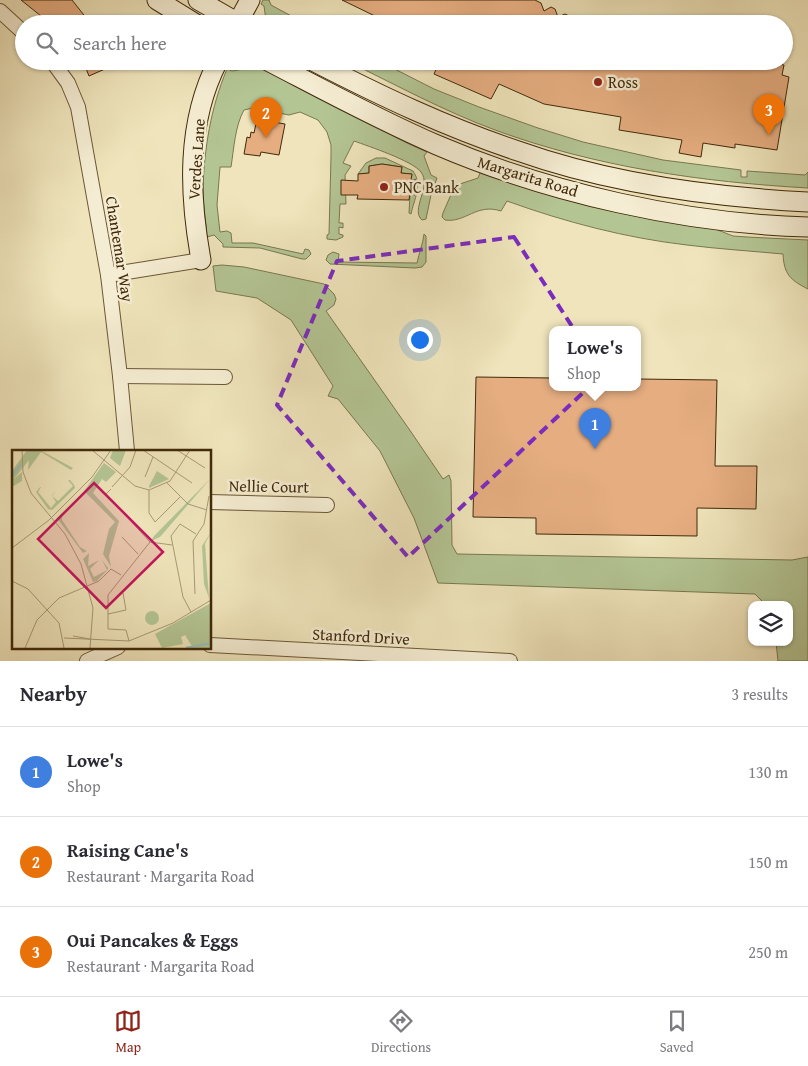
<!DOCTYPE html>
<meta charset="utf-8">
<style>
:root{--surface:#fff;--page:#f2f2f3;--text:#2b2b33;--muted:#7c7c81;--line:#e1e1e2;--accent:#8f2418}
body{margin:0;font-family:"Gentium Book Plus",serif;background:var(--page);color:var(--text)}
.controls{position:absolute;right:15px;bottom:15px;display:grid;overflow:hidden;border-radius:10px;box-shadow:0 1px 4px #0004}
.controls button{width:45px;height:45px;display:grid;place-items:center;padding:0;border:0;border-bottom:1px solid var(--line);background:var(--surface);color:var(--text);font:25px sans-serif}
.you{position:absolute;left:419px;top:339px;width:18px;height:18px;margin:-12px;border:4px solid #fff;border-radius:50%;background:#1a73e8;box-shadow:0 0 0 8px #1a73e833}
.badge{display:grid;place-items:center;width:32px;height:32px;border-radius:50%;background:var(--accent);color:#fff;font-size:16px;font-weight:700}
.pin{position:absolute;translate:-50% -41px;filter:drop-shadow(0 1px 2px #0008)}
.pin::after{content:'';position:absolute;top:26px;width:18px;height:15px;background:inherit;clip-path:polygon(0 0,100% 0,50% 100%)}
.popup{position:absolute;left:549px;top:326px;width:92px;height:65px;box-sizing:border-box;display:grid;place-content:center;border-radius:10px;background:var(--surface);filter:drop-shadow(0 1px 4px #0005);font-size:16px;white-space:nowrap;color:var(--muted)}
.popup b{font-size:19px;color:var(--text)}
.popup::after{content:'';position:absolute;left:50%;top:100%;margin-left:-10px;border:10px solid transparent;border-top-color:var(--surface)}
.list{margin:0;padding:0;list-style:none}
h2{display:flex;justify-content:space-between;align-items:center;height:65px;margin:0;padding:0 20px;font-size:21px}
h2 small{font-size:16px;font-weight:400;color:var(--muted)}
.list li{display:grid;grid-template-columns:32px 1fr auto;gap:15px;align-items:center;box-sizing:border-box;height:90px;padding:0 20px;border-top:1px solid var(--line)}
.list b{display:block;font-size:19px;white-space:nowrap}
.list p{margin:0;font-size:16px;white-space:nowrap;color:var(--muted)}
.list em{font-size:16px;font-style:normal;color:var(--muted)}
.icon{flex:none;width:28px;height:28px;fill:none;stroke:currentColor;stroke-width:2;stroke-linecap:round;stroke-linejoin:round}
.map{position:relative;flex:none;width:808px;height:661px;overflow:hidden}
.search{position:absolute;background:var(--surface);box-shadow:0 1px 4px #0004;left:15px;right:15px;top:15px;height:55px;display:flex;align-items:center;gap:12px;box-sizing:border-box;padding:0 18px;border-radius:28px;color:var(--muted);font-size:19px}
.sheet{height:335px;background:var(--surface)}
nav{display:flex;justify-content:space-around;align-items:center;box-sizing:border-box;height:70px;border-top:1px solid var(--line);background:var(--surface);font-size:14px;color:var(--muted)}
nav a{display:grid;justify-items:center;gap:2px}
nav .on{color:var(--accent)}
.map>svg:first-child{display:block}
.green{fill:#b4c594;stroke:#7a784f}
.building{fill:#e5ad80;stroke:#412a0a}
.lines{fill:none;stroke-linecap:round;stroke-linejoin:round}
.street-casing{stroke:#6c5836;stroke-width:16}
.secondary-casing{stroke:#412a0a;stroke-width:21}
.street{stroke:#f5edd3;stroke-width:14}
.secondary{stroke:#f5edd3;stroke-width:19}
.marked{fill:none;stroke:#7b2cbf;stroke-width:4;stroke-dasharray:10 6;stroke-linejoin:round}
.poi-dot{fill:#8f2418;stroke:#f5edd3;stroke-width:2}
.labels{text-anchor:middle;stroke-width:5;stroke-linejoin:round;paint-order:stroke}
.poi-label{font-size:16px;fill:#412a0a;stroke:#f5edd3;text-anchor:start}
.street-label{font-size:16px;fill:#412a0a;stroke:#f5edd3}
.inset-river{fill:none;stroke:#9cbdb9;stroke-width:2.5}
.inset-road{fill:none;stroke:#a99a74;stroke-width:1}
.view{fill:#c2185b;fill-opacity:0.15;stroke:#c2185b;stroke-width:2.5}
.inset-edge{fill:none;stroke:#412a0a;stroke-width:2.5}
</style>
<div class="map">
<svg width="808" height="661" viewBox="0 0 808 661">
<rect width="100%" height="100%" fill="#efe4bb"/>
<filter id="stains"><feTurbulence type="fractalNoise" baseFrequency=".004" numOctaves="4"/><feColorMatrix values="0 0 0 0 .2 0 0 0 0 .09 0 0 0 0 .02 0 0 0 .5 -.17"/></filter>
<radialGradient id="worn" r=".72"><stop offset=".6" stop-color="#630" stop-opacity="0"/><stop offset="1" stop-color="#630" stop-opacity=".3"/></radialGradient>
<!-- green -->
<g class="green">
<path d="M 263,0 L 269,0 L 271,5 L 306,24 L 274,24 L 266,20 L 264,6 L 261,4 Z"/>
<path d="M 347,61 L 379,61 L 434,89 L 479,107 L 538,128 L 583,142 L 663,160 L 741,170 L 741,177 L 747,177 L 747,171 L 805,175 L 808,172 L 808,188 C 702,182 596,167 495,130 C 444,111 396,85 347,61 Z"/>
<path d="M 252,63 L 407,143 L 427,152 L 424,156 L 431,175 L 437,178 L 431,195 L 426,219 L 422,220 C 410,210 432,186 421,172 C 413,161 368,146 354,141 L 343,163 L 351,166 L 345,175 L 346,204 L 340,204 L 339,223 L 343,223 L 343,228 L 339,227 L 339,234 L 343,235 L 343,237 L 336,240 L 327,239 L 327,235 L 329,234 L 331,157 L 331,145 L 327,132 L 318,120 L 300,112 L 289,115 L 253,108 L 244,110 C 235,126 234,148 231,167 L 220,167 L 217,205 L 220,232 L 227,231 L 231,233 L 232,243 L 253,243 L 303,254 L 305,249 L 309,250 L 311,254 L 306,259 L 302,259 L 260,248 L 223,247 L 223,244 L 214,235 L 207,237 C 206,221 203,206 203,190 C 204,149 211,107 227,69 L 232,71 L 249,68 Z"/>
<path d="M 376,158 L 385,158 L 413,171 C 423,185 414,199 411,214 L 409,213 L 410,194 L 415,194 L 417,185 L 416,180 L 411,180 L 412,174 L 401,173 L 402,167 L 382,164 L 369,166 L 369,173 L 358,174 L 366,163 Z"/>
<path d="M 480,173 L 710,227 L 733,236 L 747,237 L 808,240 L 808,289 C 790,280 784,274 783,254 C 751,251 719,249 687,245 C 626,238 565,222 507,201 L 501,211 C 476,203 466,223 445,220 L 442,217 L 443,213 L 456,183 L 460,184 L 478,178 Z"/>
<path d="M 424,234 L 426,236 L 426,262 L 422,267 L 415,268 L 330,264 L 326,260 L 328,255 L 333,252 L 339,254 L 338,262 L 417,263 C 419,253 423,244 424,234 Z"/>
<path d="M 222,265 L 244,267 L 324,284 L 334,294 L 336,299 L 334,305 L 326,311 L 409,429 L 443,479 L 449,475 L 451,481 L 452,545 L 457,554 L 792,560 L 808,557 L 808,661 L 778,661 L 776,642 L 789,642 L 789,605 L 766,605 L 755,594 L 438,583 L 414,518 L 380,451 L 338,399 L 328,396 L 333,386 L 291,320 L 257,298 L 216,291 L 213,266 Z"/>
</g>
<!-- building -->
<g class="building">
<path d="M 21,0 L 72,0 L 91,24 L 51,24 Z"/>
<path d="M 342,0 L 535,0 L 541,3 L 544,11 L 551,7 L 555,9 L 558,17 L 565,14 L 586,24 L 374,24 L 377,17 Z"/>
<path d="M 83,61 L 123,61 L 89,76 Z"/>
<path d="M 440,61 L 773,61 L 773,63 L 784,65 L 782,75 L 789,77 L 777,150 L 735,144 L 735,148 L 703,143 L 701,157 L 679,153 L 682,140 L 619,130 L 621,117 L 544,104 L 499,84 L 491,99 L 434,74 Z"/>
<path d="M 257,119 L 285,124 L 279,155 L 261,152 L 260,156 L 244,154 L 247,137 L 250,138 L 251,132 L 254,133 Z"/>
<path d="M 382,164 L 402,167 L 401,173 L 412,174 L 411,180 L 416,180 L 417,185 L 415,195 L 410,194 L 409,200 L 357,199 L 358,195 L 341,195 L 341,180 L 358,181 L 358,174 L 369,173 L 369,166 Z"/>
<path d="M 476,377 L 552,378 L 552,388 L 638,388 L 638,379 L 717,380 L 715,466 L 757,466 L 756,509 L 697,508 L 697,536 L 536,534 L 536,518 L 473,517 Z"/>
</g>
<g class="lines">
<!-- street casing -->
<g class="street-casing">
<g id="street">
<path d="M 0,11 L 24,33"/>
<path d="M 52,61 L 68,83 L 78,107 L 108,275 L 120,376 L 127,451"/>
<path d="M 108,275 L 201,260"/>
<path d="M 120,376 L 225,377"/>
<path d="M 210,502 L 327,505"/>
<path d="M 210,645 L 510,661"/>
<path d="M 87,661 L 118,647"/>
</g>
</g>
<!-- secondary casing -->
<g class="secondary-casing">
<g id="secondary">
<path d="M 157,0 L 196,24"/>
<path d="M 198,0 L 240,24"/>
<path d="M 237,24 L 250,0"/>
<path d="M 268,61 C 324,90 379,120 437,145 C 549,193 686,224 808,227"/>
<path d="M 313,61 C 381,96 446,127 518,151 C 611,184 710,197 808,202"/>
<path d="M 201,260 C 189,194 186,123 218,61"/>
</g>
</g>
<!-- street -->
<use href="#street" class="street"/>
<!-- secondary -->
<use href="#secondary" class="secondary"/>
</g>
<!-- marked area -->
<path class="marked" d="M 514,237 L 603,374 L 408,557 L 277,405 L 337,261 Z"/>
<!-- markers -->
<g class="poi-dot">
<circle cx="598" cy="82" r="5"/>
<circle cx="384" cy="187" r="5"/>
</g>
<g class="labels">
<!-- poi labels -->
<g class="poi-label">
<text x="608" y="88">Ross</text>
<text x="394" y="193">PNC Bank</text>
</g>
<!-- street labels -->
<g class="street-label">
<text transform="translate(196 159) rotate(-86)" y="6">Verdes Lane</text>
<text transform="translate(528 176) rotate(17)" y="6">Margarita Road</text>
<text transform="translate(120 249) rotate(81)" y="6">Chantemar Way</text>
<text transform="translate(269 486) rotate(1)" y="6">Nellie Court</text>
<text transform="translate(361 636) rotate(3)" y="6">Stanford Drive</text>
</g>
</g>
<!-- overview -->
<g transform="translate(12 450)">
<rect width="199" height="199" fill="#efe4bb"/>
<path d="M 15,0 L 28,0 L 61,18 L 59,20 L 29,2 L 16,20 L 17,10 L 2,29 L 10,22 L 10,31 L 0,37 L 0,21 ZM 101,0 L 114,0 L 108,16 L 98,8 ZM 92,13 L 104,22 L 94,32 L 90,29 L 81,43 L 107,71 L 97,106 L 99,117 L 91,104 L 97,79 L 103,72 L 72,41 ZM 145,21 L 157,29 L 137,38 L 137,36 ZM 199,28 L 148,87 L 139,91 L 142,86 ZM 56,30 L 58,30 L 62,35 L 63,38 L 40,60 L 36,59 L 24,42 L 28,37 L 29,37 L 26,42 L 39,58 L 44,52 L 40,46 L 40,45 L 44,41 L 40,46 L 46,51 L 61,36 ZM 68,43 L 50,63 L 50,70 L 68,97 L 75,101 L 71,103 L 45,68 ZM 199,82 L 193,94 L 197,148 L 192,134 L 190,96 ZM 77,103 L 76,116 L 87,110 L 78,119 L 82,127 L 95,120 L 90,110 L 96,118 L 96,119 L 85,131 L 81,132 L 71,109 ZM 199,153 L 199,198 L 181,198 L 173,185 L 169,187 L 171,194 L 150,198 L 143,184 ZM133 168a7 7 0 1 1 14 0a7 7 0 1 1-14 0Z" fill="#b4c594"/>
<path class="inset-river" d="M 0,26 L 9,14M 174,198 L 199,193"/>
<path class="inset-road" d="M 10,0 L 11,22 L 19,43 L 53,84 L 69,114 L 81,158 L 78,198M 80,0 L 123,36 L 137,40 L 158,31 L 178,0M 131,0 L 180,33M 165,0 L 193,18M 133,27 L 141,7M 155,33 L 176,54 L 195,60M 100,37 L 118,17 L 124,0M 99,39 L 94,44 L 138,92 L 160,95M 137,40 L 137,63 L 143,72 L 168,47M 110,87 L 126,104M 0,98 L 37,70 L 80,27 L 99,0M 0,131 L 16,139 L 47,173 L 52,198M 183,144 L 181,91 L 192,74 L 197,46M 179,162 L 171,147 L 159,86 L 168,74 L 184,84M 96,164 L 114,160 L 111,143M 61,186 L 78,189M 52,188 L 117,191 L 161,173 L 199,150M 117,191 L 114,180 L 96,179 L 96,145 L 138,92M 13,198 L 25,170 L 47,148 L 87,131 L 99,119 L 109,125"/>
<path class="view" d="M 82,33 L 151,102 L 94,158 L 26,89 Z"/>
<rect width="199" height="199" class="inset-edge"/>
</g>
<rect width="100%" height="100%" filter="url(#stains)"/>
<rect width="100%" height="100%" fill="url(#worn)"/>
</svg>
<div class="controls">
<button><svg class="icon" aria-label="layers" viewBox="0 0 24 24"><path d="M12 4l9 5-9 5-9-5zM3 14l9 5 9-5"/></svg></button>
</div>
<div class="you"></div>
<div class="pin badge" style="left:595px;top:449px;background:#3f7fe0">1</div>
<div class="popup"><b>Lowe's</b>Shop</div>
<div class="pin badge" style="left:266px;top:138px;background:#e8710a">2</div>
<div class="pin badge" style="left:769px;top:135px;background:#e8710a">3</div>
<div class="search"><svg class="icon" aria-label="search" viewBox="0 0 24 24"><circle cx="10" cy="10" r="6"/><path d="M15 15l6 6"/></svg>Search here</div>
</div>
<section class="sheet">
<h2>Nearby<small>3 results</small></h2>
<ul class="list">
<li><span class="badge" style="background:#3f7fe0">1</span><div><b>Lowe's</b><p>Shop</p></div><em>130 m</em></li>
<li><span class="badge" style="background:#e8710a">2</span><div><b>Raising Cane's</b><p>Restaurant · Margarita Road</p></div><em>150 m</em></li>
<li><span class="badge" style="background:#e8710a">3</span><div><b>Oui Pancakes &amp; Eggs</b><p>Restaurant · Margarita Road</p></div><em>250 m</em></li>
</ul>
</section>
<nav>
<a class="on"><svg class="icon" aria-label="map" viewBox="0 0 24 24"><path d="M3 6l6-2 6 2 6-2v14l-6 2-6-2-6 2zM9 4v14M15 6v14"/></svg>Map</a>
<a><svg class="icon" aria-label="directions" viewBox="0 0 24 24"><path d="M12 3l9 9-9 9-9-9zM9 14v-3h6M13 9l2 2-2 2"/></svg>Directions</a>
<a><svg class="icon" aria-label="saved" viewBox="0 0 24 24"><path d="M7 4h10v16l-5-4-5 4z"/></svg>Saved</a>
</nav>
